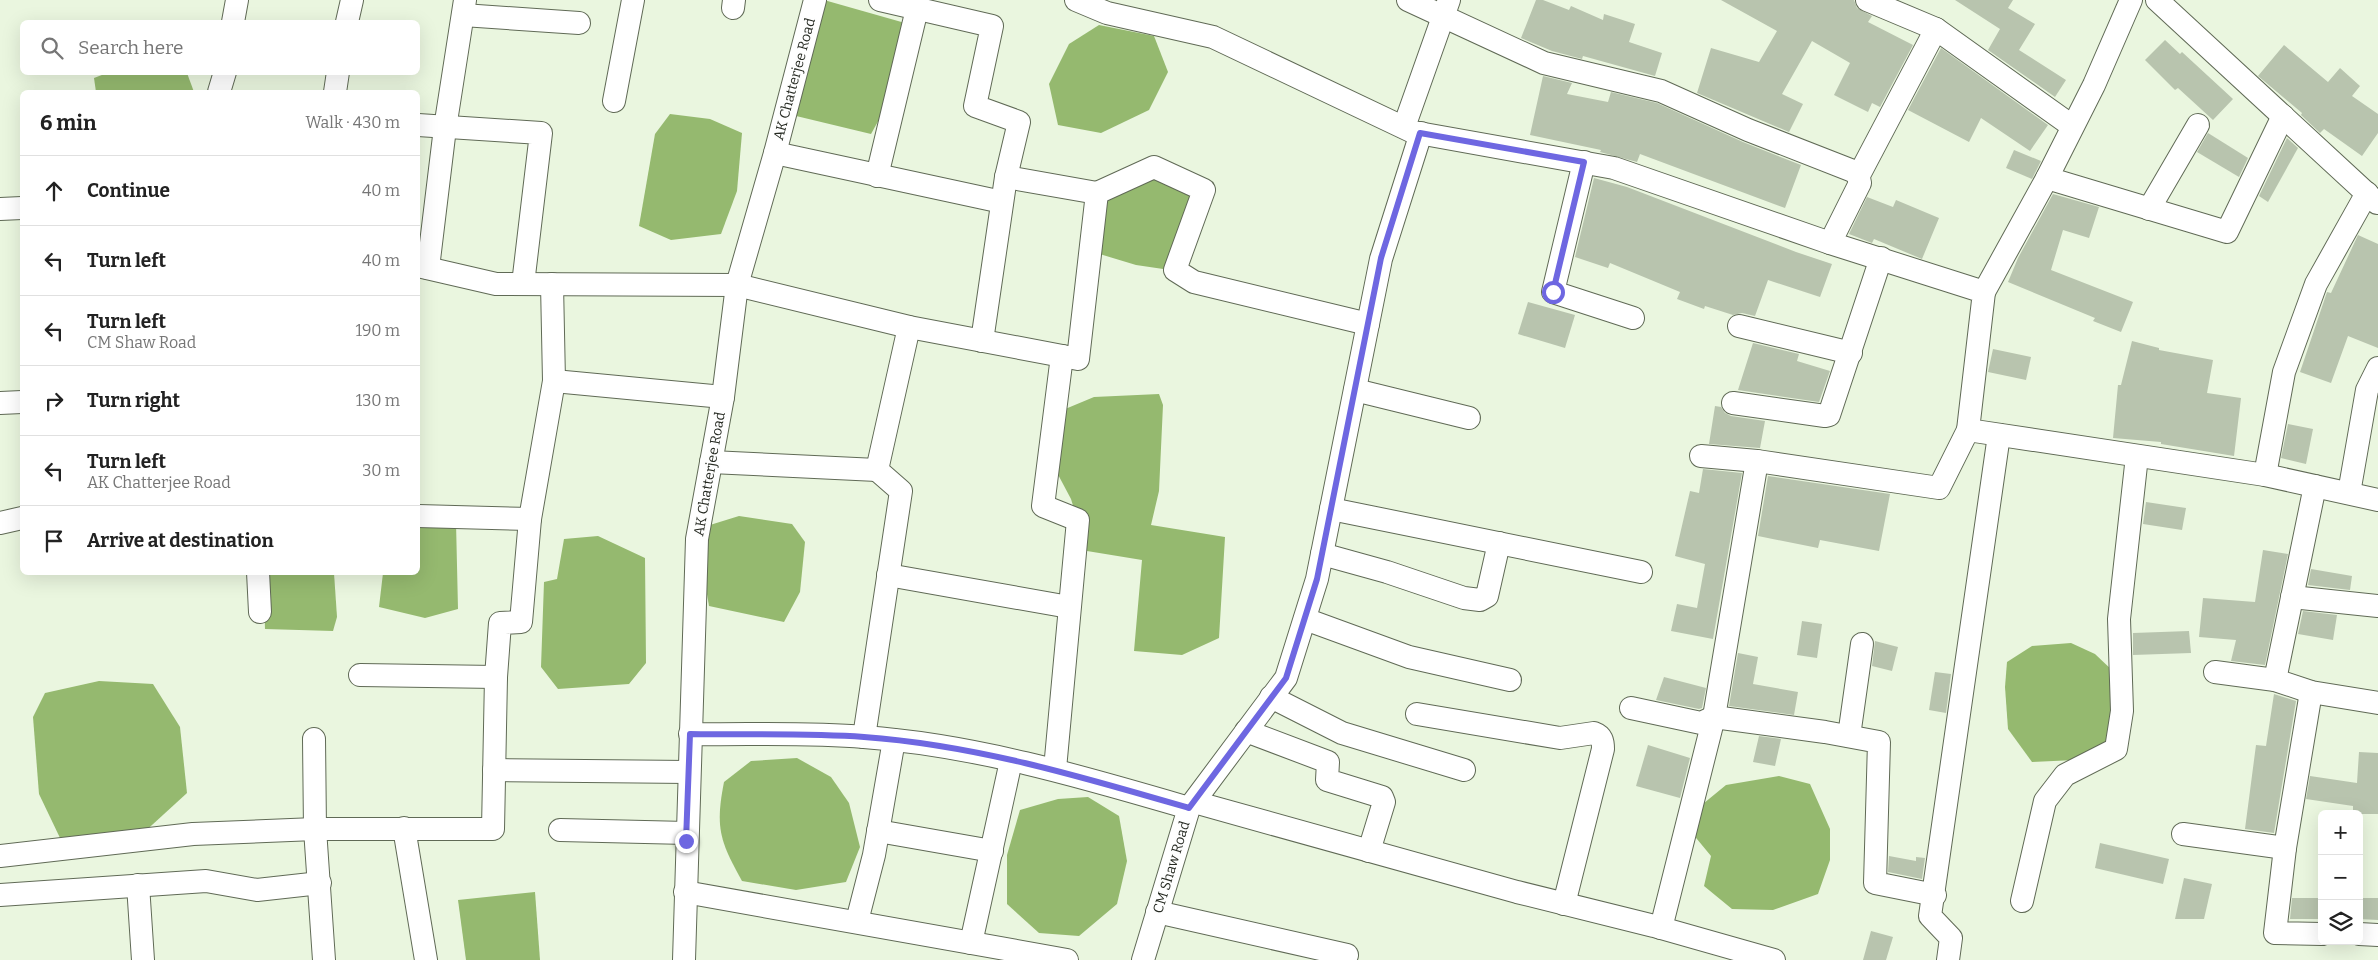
<!DOCTYPE html>
<meta charset="utf-8">
<style>
:root{--surface:#fff;--page:#f6f6f6;--text:#222;--muted:#767676;--line:#e0e0e0}
body{margin:0;font-family:Bitter,serif;background:var(--page);color:var(--text)}
.controls{position:absolute;right:15px;bottom:15px;display:grid;overflow:hidden;border-radius:8px;box-shadow:0 5px 20px #0002}
.controls button{width:45px;height:45px;display:grid;place-items:center;padding:0;border:0;border-bottom:1px solid var(--line);background:var(--surface);color:var(--text);font:25px sans-serif}
.stop{position:absolute;width:15px;height:15px;margin:-11px;border:4px solid #6e67e1;border-radius:50%;background:#fff}
.stop.end{background:#6e67e1;border-color:#fff;box-shadow:0 1px 5px #0008}
.list{margin:0;padding:0;list-style:none}
h2{display:flex;justify-content:space-between;align-items:center;height:65px;margin:0;padding:0 20px;font-size:21px}
h2 small{font-size:16px;font-weight:400;color:var(--muted)}
.list li{display:grid;grid-template-columns:32px 1fr auto;gap:15px;align-items:center;box-sizing:border-box;height:70px;padding:0 20px;border-top:1px solid var(--line)}
.list b{display:block;font-size:19px;white-space:nowrap}
.list p{margin:0;font-size:16px;white-space:nowrap;color:var(--muted)}
.list em{font-size:16px;font-style:normal;color:var(--muted)}
.icon{flex:none;width:28px;height:28px;fill:none;stroke:currentColor;stroke-width:2;stroke-linecap:round;stroke-linejoin:round}
.map{position:relative;flex:none;width:2378px;height:960px;overflow:hidden}
.search{position:absolute;background:var(--surface);box-shadow:0 5px 20px #0002;left:20px;top:20px;width:400px;height:55px;display:flex;align-items:center;gap:12px;box-sizing:border-box;padding:0 18px;border-radius:8px;color:var(--muted);font-size:19px}
.panel{position:absolute;background:var(--surface);box-shadow:0 5px 20px #0002;left:20px;top:90px;width:400px;height:485px;border-radius:8px}
.map>svg:first-child{display:block}
.water{fill:#95b96f}
.building{fill:#b8c4ae}
.lines{fill:none;stroke-linecap:round;stroke-linejoin:round}
.minor-casing{stroke:#606a56;stroke-width:24}
.minor{stroke:#fff;stroke-width:22}
.route{stroke:#6e67e1;stroke-width:6}
.labels{text-anchor:middle;stroke-width:4.5;stroke-linejoin:round;paint-order:stroke}
.street-label{font-size:14px;fill:#262a22;stroke:#fefefe}
</style>
<div class="map">
<svg width="2378" height="960" viewBox="0 0 2378 960">
<rect width="100%" height="100%" fill="#eaf6df"/>
<!-- water -->
<g class="water">
<path d="M 824,0 L 905,23 L 886,107 L 871,134 L 792,115 Z"/>
<path d="M 1099,25 L 1154,36 L 1168,72 L 1149,110 L 1101,133 L 1058,125 L 1049,84 L 1069,44 Z"/>
<path d="M 107,73 L 187,73 L 194,92 L 96,92 L 94,78 Z"/>
<path d="M 670,114 L 710,119 L 742,133 L 737,191 L 721,234 L 671,240 L 639,226 L 655,134 Z"/>
<path d="M 1157,177 L 1193,193 L 1170,270 L 1136,265 L 1093,252 L 1106,200 Z"/>
<path d="M 1159,394 L 1163,405 L 1159,491 L 1151,525 L 1225,537 L 1219,638 L 1182,655 L 1134,651 L 1142,560 L 1087,551 L 1071,499 L 1054,467 L 1058,412 L 1094,397 Z"/>
<path d="M 739,516 L 792,524 L 805,542 L 800,592 L 784,622 L 709,606 L 702,565 L 710,525 Z"/>
<path d="M 418,520 L 456,522 L 458,609 L 425,618 L 379,607 L 383,573 L 418,572 Z"/>
<path d="M 598,536 L 645,558 L 646,663 L 629,684 L 558,689 L 541,667 L 544,582 L 557,579 L 564,539 Z"/>
<path d="M 263,573 L 334,573 L 337,617 L 333,631 L 265,629 Z"/>
<path d="M 2071,643 L 2095,654 L 2114,672 L 2115,714 L 2106,743 L 2075,760 L 2032,762 L 2008,729 L 2005,687 L 2007,662 L 2032,646 Z"/>
<path d="M 99,681 L 153,684 L 180,727 L 187,793 L 140,836 L 61,840 L 39,794 L 33,717 L 45,693 Z"/>
<path d="M 797,758 L 831,777 L 849,803 L 860,847 L 846,882 L 796,890 L 742,881 C 720,841 715,828 724,782 L 751,761 Z"/>
<path d="M 1779,776 L 1810,784 L 1830,829 L 1830,860 L 1818,894 L 1773,910 L 1732,909 L 1704,886 L 1711,856 L 1692,833 L 1698,808 L 1726,785 Z"/>
<path d="M 1088,797 L 1119,816 L 1127,861 L 1117,904 L 1079,936 L 1039,933 L 1007,904 L 1007,855 L 1020,810 L 1058,799 Z"/>
<path d="M 535,892 L 540,960 L 466,960 L 458,900 Z"/>
</g>
<!-- building -->
<g class="building">
<path d="M 1536,0 L 1543,0 L 1569,10 L 1571,6 L 1603,20 L 1604,14 L 1635,24 L 1629,42 L 1662,53 L 1655,76 L 1583,56 L 1582,59 L 1552,51 L 1521,38 Z"/>
<path d="M 1721,0 L 1854,0 L 1857,8 L 1872,16 L 1868,22 L 1913,45 L 1880,107 L 1872,103 L 1868,112 L 1834,95 L 1850,63 L 1812,41 L 1782,94 L 1803,104 L 1789,132 L 1697,93 L 1711,48 L 1759,62 L 1777,31 Z"/>
<path d="M 1955,0 L 2013,0 L 2008,8 L 2035,24 L 2019,50 L 2066,80 L 2055,97 L 1988,50 L 2000,29 Z"/>
<path d="M 2165,40 L 2180,54 L 2182,52 L 2233,99 L 2213,120 L 2178,88 L 2175,90 L 2145,60 Z"/>
<path d="M 2284,45 L 2328,82 L 2340,68 L 2360,86 L 2352,96 L 2378,114 L 2378,133 L 2362,156 L 2324,129 L 2320,133 L 2301,115 L 2302,113 L 2258,76 Z"/>
<path d="M 1941,48 L 2048,125 L 2030,151 L 1981,118 L 1969,142 L 1908,110 Z"/>
<path d="M 1543,76 L 1572,83 L 1567,94 L 1608,102 L 1611,92 L 1657,103 L 1743,142 L 1801,165 L 1785,208 L 1640,154 L 1637,162 L 1600,152 L 1601,150 L 1530,135 Z"/>
<path d="M 2208,133 L 2248,158 L 2239,177 L 2197,152 Z"/>
<path d="M 2287,138 L 2298,148 L 2268,202 L 2259,196 Z"/>
<path d="M 2014,150 L 2041,161 L 2032,179 L 2006,168 Z"/>
<path d="M 1594,178 L 1627,187 L 1796,252 L 1832,264 L 1820,297 L 1768,280 L 1755,316 L 1742,313 L 1733,315 L 1705,306 L 1704,309 L 1677,299 L 1680,292 L 1610,263 L 1608,268 L 1575,257 Z"/>
<path d="M 2053,194 L 2099,207 L 2089,238 L 2063,230 L 2051,270 L 2133,302 L 2121,332 L 2093,321 L 2095,318 L 2008,282 L 2018,258 Z"/>
<path d="M 1867,197 L 1893,207 L 1896,200 L 1939,218 L 1922,259 L 1874,239 L 1872,243 L 1849,234 Z"/>
<path d="M 2358,235 L 2378,244 L 2378,348 L 2348,336 L 2331,383 L 2300,372 L 2327,292 L 2331,293 Z"/>
<path d="M 1528,302 L 1575,315 L 1565,348 L 1518,334 Z"/>
<path d="M 2132,341 L 2159,348 L 2159,350 L 2213,360 L 2207,393 L 2241,398 L 2234,456 L 2161,444 L 2161,442 L 2113,438 L 2118,385 L 2121,385 Z"/>
<path d="M 1753,343 L 1799,354 L 1797,361 L 1830,371 L 1819,402 L 1738,390 Z"/>
<path d="M 1993,349 L 2031,357 L 2026,380 L 1988,372 Z"/>
<path d="M 1715,406 L 1721,407 L 1725,413 L 1731,416 L 1765,421 L 1760,448 L 1709,444 Z"/>
<path d="M 2288,424 L 2313,429 L 2306,464 L 2281,458 Z"/>
<path d="M 1703,469 L 1742,473 L 1713,639 L 1671,631 L 1677,604 L 1697,608 L 1705,564 L 1675,556 L 1690,491 L 1699,493 Z"/>
<path d="M 1768,476 L 1890,494 L 1879,551 L 1820,540 L 1818,548 L 1758,536 Z"/>
<path d="M 2146,502 L 2186,508 L 2182,530 L 2143,524 Z"/>
<path d="M 2263,550 L 2288,554 L 2265,665 L 2231,661 L 2236,640 L 2199,637 L 2203,598 L 2255,602 Z"/>
<path d="M 2311,569 L 2352,576 L 2350,590 L 2308,585 Z"/>
<path d="M 2303,611 L 2337,615 L 2333,640 L 2298,634 Z"/>
<path d="M 1802,621 L 1822,624 L 1817,658 L 1797,655 Z"/>
<path d="M 2189,631 L 2191,653 L 2133,655 L 2133,633 Z"/>
<path d="M 1875,641 L 1898,647 L 1892,671 L 1872,666 Z"/>
<path d="M 1738,653 L 1758,657 L 1753,684 L 1798,692 L 1794,715 L 1729,706 Z"/>
<path d="M 1935,672 L 1951,674 L 1946,713 L 1929,710 Z"/>
<path d="M 1664,677 L 1706,688 L 1702,708 L 1699,709 L 1656,700 Z"/>
<path d="M 2274,694 L 2296,701 L 2274,833 L 2245,829 L 2256,745 L 2266,746 Z"/>
<path d="M 1759,736 L 1781,739 L 1775,766 L 1753,762 Z"/>
<path d="M 1648,745 L 1690,758 L 1680,798 L 1636,786 Z"/>
<path d="M 2359,752 L 2378,753 L 2378,814 L 2353,814 L 2353,806 L 2306,799 L 2310,776 L 2357,783 Z"/>
<path d="M 2100,843 L 2169,859 L 2163,884 L 2095,868 Z"/>
<path d="M 1889,856 L 1916,861 L 1916,857 L 1925,858 L 1922,879 L 1888,872 Z"/>
<path d="M 2184,878 L 2212,884 L 2204,919 L 2175,919 Z"/>
<path d="M 2292,898 L 2322,898 L 2322,919 L 2290,919 Z"/>
<path d="M 2359,898 L 2378,898 L 2378,920 L 2359,919 Z"/>
<path d="M 1871,931 L 1893,937 L 1886,960 L 1863,960 Z"/>
</g>
<g class="lines">
<!-- minor casing -->
<g class="minor-casing">
<g id="minor">
<path d="M 880,0 L 992,26 L 975,106 L 1019,122 L 1006,177 L 982,341"/>
<path d="M 1076,0 L 1107,13 L 1213,37 L 1413,132 L 1614,168 L 1830,243 L 1984,292 L 1968,430 L 2265,475 L 2378,500"/>
<path d="M 1408,0 L 1544,63 L 1661,91 L 1748,130 L 1858,173 L 1860,183 L 1830,243"/>
<path d="M 1867,0 L 1936,29 L 2072,126"/>
<path d="M 2157,0 L 2377,203"/>
<path d="M 733,8 L 734,0"/>
<path d="M 463,15 L 579,23"/>
<path d="M 233,22 L 237,0"/>
<path d="M 347,22 L 352,0"/>
<path d="M 219,92 L 225,72"/>
<path d="M 335,92 L 338,72"/>
<path d="M 614,101 L 633,0"/>
<path d="M 418,125 L 541,133 L 523,284"/>
<path d="M 1404,127 L 1449,0"/>
<path d="M 775,153 L 1002,202"/>
<path d="M 1584,162 L 1553,292 L 1633,318"/>
<path d="M 877,176 L 917,9"/>
<path d="M 1006,177 L 1097,193"/>
<path d="M 1858,177 L 1936,29"/>
<path d="M 2047,178 L 2227,232 L 2283,116"/>
<path d="M 0,209 L 22,208"/>
<path d="M 2149,209 L 2198,125"/>
<path d="M 418,266 L 496,284 L 737,285 L 909,327 L 1078,359 L 1097,193 L 1154,167 L 1204,190 L 1175,270 L 1194,282 L 1368,324"/>
<path d="M 428,268 L 445,128 L 465,0"/>
<path d="M 1984,292 L 2047,178 L 2094,85 L 2131,0"/>
<path d="M 1739,326 L 1851,353"/>
<path d="M 554,381 L 723,397"/>
<path d="M 1355,390 L 1469,418"/>
<path d="M 0,403 L 22,402"/>
<path d="M 1733,403 L 1825,416 L 1829,415 L 1881,258"/>
<path d="M 1701,456 L 1757,461 L 1939,488 L 1968,430"/>
<path d="M 711,462 L 877,470"/>
<path d="M 2265,475 L 2284,372 L 2316,284 L 2367,193"/>
<path d="M 2349,493 L 2367,390 L 2378,368"/>
<path d="M 1331,509 L 1641,572"/>
<path d="M 418,516 L 530,519"/>
<path d="M 0,523 L 22,518"/>
<path d="M 1322,554 L 1387,572 L 1464,598 L 1480,600 L 1487,596 L 1499,543"/>
<path d="M 258,572 L 260,612"/>
<path d="M 888,575 L 1069,607"/>
<path d="M 2292,597 L 2378,606"/>
<path d="M 1305,619 L 1409,657 L 1510,680"/>
<path d="M 2215,672 L 2275,680 L 2311,692 L 2378,703"/>
<path d="M 360,675 L 496,677"/>
<path d="M 2275,680 L 2315,486"/>
<path d="M 2311,692 L 2285,848 L 2275,933 L 2322,934"/>
<path d="M 1271,697 L 1342,733 L 1464,770"/>
<path d="M 1631,708 L 1701,723 L 1714,717 L 1825,732 L 1879,742 L 1875,883 L 1935,895"/>
<path d="M 1417,714 L 1560,738 L 1594,733 C 1602,736 1603,741 1603,749 L 1564,904"/>
<path d="M 1246,731 L 1328,762 L 1327,780 L 1382,797 L 1384,802 L 1369,851"/>
<path d="M 690,734 C 748,735 807,732 864,737 C 975,745 1083,777 1189,808"/>
<path d="M 1849,736 L 1862,644"/>
<path d="M 864,737 L 901,491 L 877,470 L 909,327"/>
<path d="M 314,739 L 315,829 L 324,960"/>
<path d="M 1055,769 L 1078,520 L 1043,506 L 1062,356"/>
<path d="M 494,770 L 689,772"/>
<path d="M 1194,802 L 1517,892 L 1654,926 L 1774,960"/>
<path d="M 404,828 L 426,960"/>
<path d="M 560,830 L 687,833"/>
<path d="M 878,831 L 992,851"/>
<path d="M 2183,834 L 2285,848"/>
<path d="M 0,856 L 193,834 L 315,829 L 493,829 L 496,677 L 500,623 L 521,622 L 530,519 L 554,381 L 552,284"/>
<path d="M 138,885 L 143,960"/>
<path d="M 685,892 L 1067,960"/>
<path d="M 0,895 L 206,881 L 257,890 L 320,883"/>
<path d="M 2022,901 L 2045,801 L 2065,775 L 2116,749 L 2122,711 L 2119,619 L 2137,456"/>
<path d="M 1157,912 L 1347,955"/>
<path d="M 857,921 L 874,855 L 894,740"/>
<path d="M 1661,928 L 1714,717 L 1757,461"/>
<path d="M 2359,934 L 2378,935"/>
<path d="M 971,943 L 1011,761"/>
<path d="M 684,960 L 697,539 L 723,397 L 737,285 L 775,153 L 815,0"/>
<path d="M 1143,960 L 1189,808 L 1286,678 L 1317,579 L 1381,259 L 1421,133"/>
<path d="M 1948,960 L 1951,938 L 1930,916 L 1999,435"/>
</g>
</g>
<!-- minor -->
<use href="#minor" class="minor"/>
</g>
<g class="lines">
<!-- route -->
<path class="route" d="M 686,841 L 690,734 C 748,735 807,733 864,737 C 975,745 1083,777 1189,808 L 1286,678 L 1317,579 L 1381,258 L 1420,133 L 1584,162 L 1553,292"/>
</g>
<g class="labels">
<!-- street labels -->
<g class="street-label">
<text transform="translate(794 79) rotate(-75)" y="5">AK Chatterjee Road</text>
<text transform="translate(709 474) rotate(-80)" y="5">AK Chatterjee Road</text>
<text transform="translate(1171 867) rotate(-73)" y="5">CM Shaw Road</text>
</g>
</g>
</svg>
<div class="controls">
<button>+</button>
<button>−</button>
<button><svg class="icon" aria-label="layers" viewBox="0 0 24 24"><path d="M12 4l9 5-9 5-9-5zM3 14l9 5 9-5"/></svg></button>
</div>
<div class="stop" style="left:1553px;top:292px"></div>
<div class="stop end" style="left:686px;top:841px"></div>
<div class="search"><svg class="icon" aria-label="search" viewBox="0 0 24 24"><circle cx="10" cy="10" r="6"/><path d="M15 15l6 6"/></svg>Search here</div>
<section class="panel">
<h2>6 min<small>Walk · 430 m</small></h2>
<ul class="list">
<li><svg class="icon" aria-label="ahead" viewBox="0 0 24 24"><path d="M12 20V5M6 11l6-6 6 6"/></svg><div><b>Continue</b></div><em>40 m</em></li>
<li><svg class="icon" aria-label="left" viewBox="0 0 24 24"><path d="M17 20v-9H6M10 6l-5 5 5 5"/></svg><div><b>Turn left</b></div><em>40 m</em></li>
<li><svg class="icon" aria-label="left" viewBox="0 0 24 24"><path d="M17 20v-9H6M10 6l-5 5 5 5"/></svg><div><b>Turn left</b><p>CM Shaw Road</p></div><em>190 m</em></li>
<li><svg class="icon" aria-label="right" viewBox="0 0 24 24"><path d="M7 20v-9h11M14 6l5 5-5 5"/></svg><div><b>Turn right</b></div><em>130 m</em></li>
<li><svg class="icon" aria-label="left" viewBox="0 0 24 24"><path d="M17 20v-9H6M10 6l-5 5 5 5"/></svg><div><b>Turn left</b><p>AK Chatterjee Road</p></div><em>30 m</em></li>
<li><svg class="icon" aria-label="arrive" viewBox="0 0 24 24"><path d="M6 21V4h12l-3 4 3 4H6"/></svg><div><b>Arrive at destination</b></div></li>
</ul>
</section>
</div>
